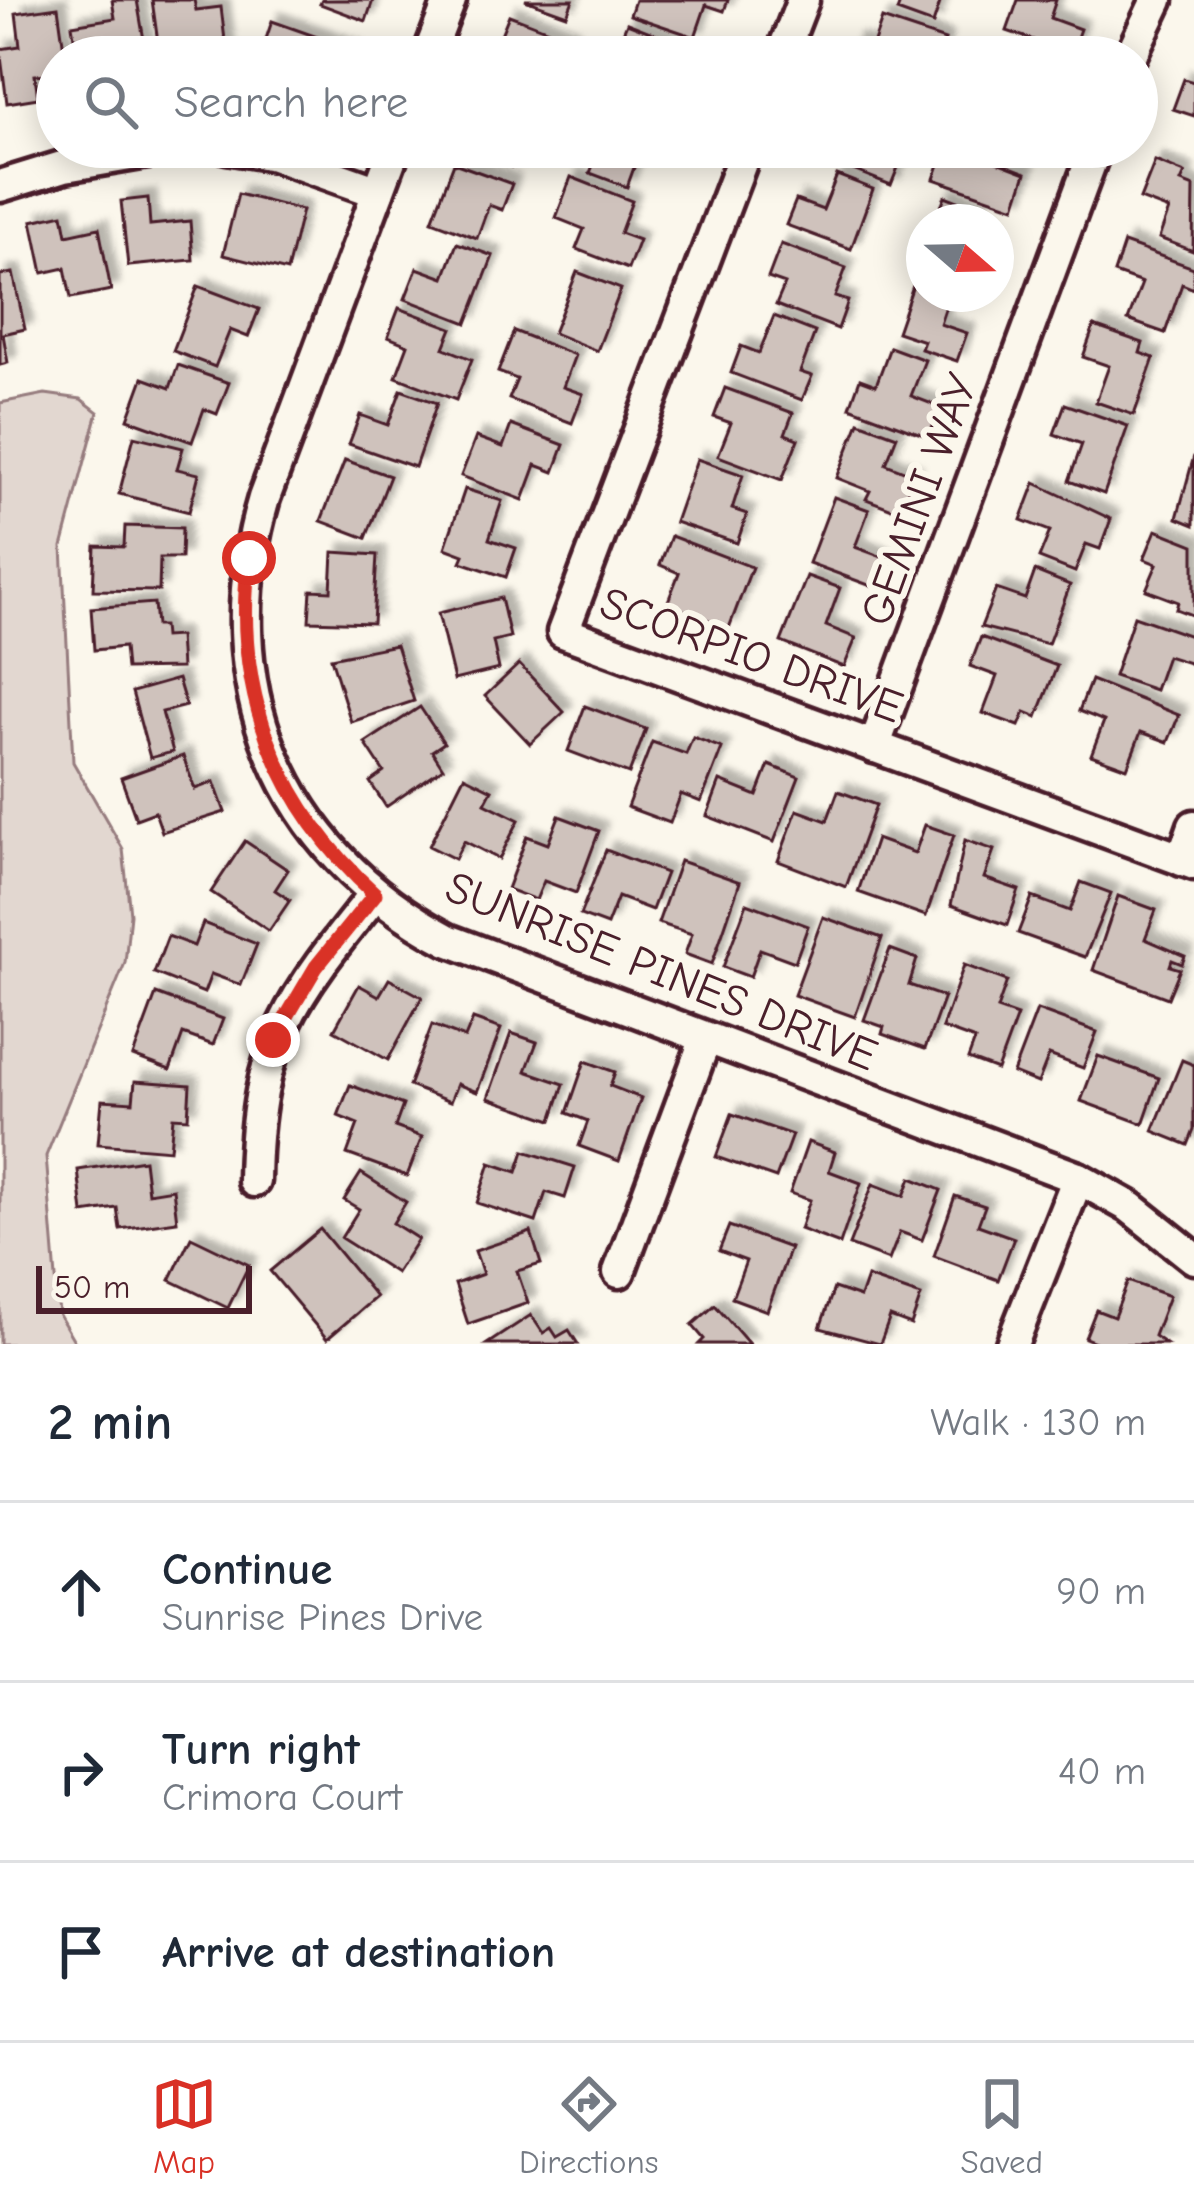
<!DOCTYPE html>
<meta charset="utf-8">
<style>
:root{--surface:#fff;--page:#f6f6f7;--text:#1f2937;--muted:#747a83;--line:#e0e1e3;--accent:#d93025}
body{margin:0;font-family:"Comic Neue",sans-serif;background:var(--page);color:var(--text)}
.compass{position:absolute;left:906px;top:204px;width:108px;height:108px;border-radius:50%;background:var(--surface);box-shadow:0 6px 30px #0003;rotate:110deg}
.scale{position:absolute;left:36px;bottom:30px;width:216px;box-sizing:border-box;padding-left:12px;border:6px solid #4a1f2b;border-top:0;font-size:33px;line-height:42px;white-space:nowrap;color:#4a1f2b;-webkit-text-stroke:9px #fbf7ec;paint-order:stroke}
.stop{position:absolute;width:36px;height:36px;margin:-27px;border:9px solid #d93025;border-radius:50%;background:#fff}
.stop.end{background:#d93025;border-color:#fff;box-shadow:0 3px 12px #0008}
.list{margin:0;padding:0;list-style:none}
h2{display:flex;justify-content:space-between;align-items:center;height:156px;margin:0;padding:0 48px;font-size:51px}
h2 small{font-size:39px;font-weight:400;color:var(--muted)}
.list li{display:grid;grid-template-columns:78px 1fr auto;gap:36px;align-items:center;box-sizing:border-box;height:180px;padding:0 48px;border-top:3px solid var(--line)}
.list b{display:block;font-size:45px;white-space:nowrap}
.list p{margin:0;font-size:39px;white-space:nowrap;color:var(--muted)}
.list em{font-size:39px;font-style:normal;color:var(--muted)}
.icon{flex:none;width:66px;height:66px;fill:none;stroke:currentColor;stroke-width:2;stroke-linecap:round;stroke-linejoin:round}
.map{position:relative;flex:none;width:1194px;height:1344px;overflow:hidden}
.search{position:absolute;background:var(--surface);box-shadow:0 6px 30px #0003;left:36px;right:36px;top:36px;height:132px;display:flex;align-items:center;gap:30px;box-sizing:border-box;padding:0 42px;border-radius:66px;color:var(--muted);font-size:45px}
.sheet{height:696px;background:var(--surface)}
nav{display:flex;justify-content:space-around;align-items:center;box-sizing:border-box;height:168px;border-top:3px solid var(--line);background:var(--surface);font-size:33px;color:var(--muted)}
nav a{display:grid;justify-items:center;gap:6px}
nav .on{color:var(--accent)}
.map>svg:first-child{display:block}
.green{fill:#e2d7d0;stroke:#967b7e;stroke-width:3}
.building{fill:#cfc2bc;stroke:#4a1f2b;stroke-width:3;filter:url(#shadow)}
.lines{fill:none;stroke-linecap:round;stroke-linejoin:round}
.minor-casing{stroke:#4a1f2b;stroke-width:39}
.minor{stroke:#fbf7ec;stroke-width:30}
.route{stroke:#d93025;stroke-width:15}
.labels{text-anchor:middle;stroke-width:12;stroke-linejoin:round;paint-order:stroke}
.street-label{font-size:45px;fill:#4a1f2b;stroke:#fbf7ec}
</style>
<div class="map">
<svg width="1194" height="1344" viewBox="0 0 1194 1344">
<defs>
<filter id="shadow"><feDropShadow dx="8" dy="-8" stdDeviation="3" flood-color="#0004"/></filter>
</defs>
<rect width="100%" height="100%" fill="#fbf7ec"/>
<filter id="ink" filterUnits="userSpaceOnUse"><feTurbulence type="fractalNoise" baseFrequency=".00833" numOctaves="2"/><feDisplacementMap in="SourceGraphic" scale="24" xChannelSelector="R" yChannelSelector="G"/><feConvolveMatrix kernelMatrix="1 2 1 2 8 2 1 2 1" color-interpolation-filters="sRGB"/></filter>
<g filter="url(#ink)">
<!-- green -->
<path class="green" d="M 45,394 L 81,399 L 98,412 L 62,547 L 73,762 L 123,849 L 130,914 L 125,963 L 46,1156 L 59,1315 L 76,1344 L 0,1344 L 0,403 Z"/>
<!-- building -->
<g class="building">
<path d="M 112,0 L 137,0 L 147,57 L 77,57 L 72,25 L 115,18 Z"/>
<path d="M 152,0 L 194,0 L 196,10 L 221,7 L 227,57 L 160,57 Z"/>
<path d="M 322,0 L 373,0 L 366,21 L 320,4 Z"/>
<path d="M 525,0 L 573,0 L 567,15 Z"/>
<path d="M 635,0 L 728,0 L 724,11 L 706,5 L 695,37 L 630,15 Z"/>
<path d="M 901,0 L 941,0 L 933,24 L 897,11 Z"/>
<path d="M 1018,0 L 1056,0 L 1050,18 L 1080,29 L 1070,57 L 1036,49 L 1039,42 L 1007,31 Z"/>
<path d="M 58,7 L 65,57 L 57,57 L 57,73 L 35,75 L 38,98 L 7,103 L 0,49 L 20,46 L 16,13 Z"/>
<path d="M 509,15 L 572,39 L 565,57 L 525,57 L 526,53 L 498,42 Z"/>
<path d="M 882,19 L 945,40 L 939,57 L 848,57 L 853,42 L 872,48 Z"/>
<path d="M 272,21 L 354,50 L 351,57 L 260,57 Z"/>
<path d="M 627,23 L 689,47 L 685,57 L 613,57 Z"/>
<path d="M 1184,79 L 1194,82 L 1194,116 L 1173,109 Z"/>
<path d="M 459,147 L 518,147 L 511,167 Z"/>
<path d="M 600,147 L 675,147 L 670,162 L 640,151 L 627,187 L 590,173 Z"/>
<path d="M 835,147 L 906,147 L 891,185 L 830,161 Z"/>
<path d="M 945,147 L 1002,147 L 997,162 L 1026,173 L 1015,207 L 934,179 Z"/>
<path d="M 1155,161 L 1185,173 L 1181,182 L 1194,187 L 1193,251 L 1159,238 L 1169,210 L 1140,199 Z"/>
<path d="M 454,163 L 512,184 L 502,210 L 489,205 L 477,238 L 432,221 Z"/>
<path d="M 837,175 L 873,189 L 851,249 L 786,225 L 796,200 L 823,210 Z"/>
<path d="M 571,177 L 632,201 L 620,233 L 639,240 L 628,269 L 576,249 L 584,229 L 556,218 Z"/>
<path d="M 238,194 L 302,210 L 287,271 L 223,255 Z"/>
<path d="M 945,196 L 981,210 L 976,222 L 935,222 Z"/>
<path d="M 148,198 L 150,225 L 190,221 L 193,260 L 128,266 L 121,201 Z"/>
<path d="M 63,214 L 67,235 L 99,228 L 111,290 L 71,298 L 65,268 L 43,273 L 32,221 Z"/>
<path d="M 457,243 L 493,256 L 467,323 L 405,299 L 417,268 L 444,278 Z"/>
<path d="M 1124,243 L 1194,268 L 1194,289 L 1182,284 L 1165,333 L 1128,320 L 1142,283 L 1114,273 Z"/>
<path d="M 781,244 L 846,268 L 835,297 L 848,301 L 838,329 L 776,305 L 785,284 L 768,278 Z"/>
<path d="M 577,272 L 621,289 L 597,351 L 553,333 Z"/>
<path d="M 13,273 L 25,329 L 3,334 L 8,363 L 0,365 L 0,275 Z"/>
<path d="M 917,274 L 924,277 L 924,294 L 950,294 L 940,324 L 967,333 L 957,361 L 921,349 L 924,341 L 897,332 Z"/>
<path d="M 198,286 L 259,309 L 248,337 L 230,330 L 215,367 L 173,351 Z"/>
<path d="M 399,308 L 452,328 L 444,348 L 472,359 L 456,400 L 396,377 L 408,345 L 388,337 Z"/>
<path d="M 774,316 L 815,332 L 800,372 L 812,376 L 802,400 L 731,373 L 741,346 L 759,353 Z"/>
<path d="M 1094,326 L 1143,343 L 1140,353 L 1154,358 L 1134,415 L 1096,402 L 1109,366 L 1083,357 Z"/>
<path d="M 514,331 L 575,355 L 563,387 L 583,394 L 572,423 L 509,399 L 517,379 L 498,372 Z"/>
<path d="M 890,347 L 925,360 L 911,396 L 940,407 L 929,437 L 850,407 L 860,379 L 876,385 Z"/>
<path d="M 178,365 L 229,383 L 217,414 L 204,409 L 192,442 L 128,419 L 143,378 L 170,388 Z"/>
<path d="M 725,388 L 793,413 L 785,434 L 798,439 L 782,480 L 718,456 L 731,423 L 714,417 Z"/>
<path d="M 401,390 L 437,403 L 415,467 L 349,444 L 360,415 L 388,425 Z"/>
<path d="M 1065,404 L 1128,426 L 1104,494 L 1069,481 L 1082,444 L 1054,434 Z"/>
<path d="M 859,422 L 897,436 L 886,464 L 914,475 L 900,512 L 866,499 L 870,491 L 837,478 Z"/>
<path d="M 511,425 L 564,445 L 554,472 L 536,465 L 523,500 L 461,476 L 476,437 L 503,447 Z"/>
<path d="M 134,436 L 183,448 L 177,469 L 199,474 L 189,512 L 119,494 Z"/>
<path d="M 1194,456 L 1194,525 L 1177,518 Z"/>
<path d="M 697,459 L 743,475 L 732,509 L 747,514 L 737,543 L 675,522 Z"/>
<path d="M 345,460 L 390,476 L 366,538 L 321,521 Z"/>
<path d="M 1035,483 L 1111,519 L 1100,549 L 1086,544 L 1075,572 L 1039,558 L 1050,531 L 1021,520 Z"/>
<path d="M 465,489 L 502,501 L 489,539 L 516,548 L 506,577 L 461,562 L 464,555 L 445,548 Z"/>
<path d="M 834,497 L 869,510 L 855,547 L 885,558 L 874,587 L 809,563 Z"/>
<path d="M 125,526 L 182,528 L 181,558 L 160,558 L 159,591 L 93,590 L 95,546 L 124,547 Z"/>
<path d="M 1156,530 L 1194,545 L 1194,616 L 1176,609 L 1178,602 L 1146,590 L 1157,564 L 1144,559 Z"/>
<path d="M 671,536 L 752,567 L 729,628 L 667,604 L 679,573 L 660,565 Z"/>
<path d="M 333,552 L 377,555 L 373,623 L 309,621 L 311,590 L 331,591 Z"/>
<path d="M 1035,571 L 1070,585 L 1048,644 L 981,627 L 996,589 L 1025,599 Z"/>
<path d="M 807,576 L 840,588 L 826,626 L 856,638 L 844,667 L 781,642 Z"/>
<path d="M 501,598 L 510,637 L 493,641 L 499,669 L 454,680 L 438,613 Z"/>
<path d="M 154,603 L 156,626 L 163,626 L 164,637 L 179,636 L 181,668 L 126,669 L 124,647 L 94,650 L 91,608 Z"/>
<path d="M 1134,616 L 1194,637 L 1192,664 L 1167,656 L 1155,690 L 1114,676 Z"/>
<path d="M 981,637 L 1057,666 L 1037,717 L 1025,712 L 1019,726 L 983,713 L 997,676 L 970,666 Z"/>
<path d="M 396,645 L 414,701 L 351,722 L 331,658 Z"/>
<path d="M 519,664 L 564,712 L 530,744 L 485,696 Z"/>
<path d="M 178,679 L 186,706 L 162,712 L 173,752 L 150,758 L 132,692 Z"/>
<path d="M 1091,680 L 1179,715 L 1168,742 L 1141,732 L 1127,768 L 1091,755 L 1104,721 L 1079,711 Z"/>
<path d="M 585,706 L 646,729 L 629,774 L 568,751 Z"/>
<path d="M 420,707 L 444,743 L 432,751 L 443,768 L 386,807 L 370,782 L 384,772 L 365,743 Z"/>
<path d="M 693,737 L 722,748 L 701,802 L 681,794 L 670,823 L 627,807 L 652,742 L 686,754 Z"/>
<path d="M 183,756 L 195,789 L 214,782 L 225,812 L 162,832 L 155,812 L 136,819 L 121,778 Z"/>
<path d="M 769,765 L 799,777 L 774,842 L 707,816 L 720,781 L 757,796 Z"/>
<path d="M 464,776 L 492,790 L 485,803 L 519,820 L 499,859 L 464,841 L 455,859 L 429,846 Z"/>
<path d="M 838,791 L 876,805 L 846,887 L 778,861 L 797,810 L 827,821 Z"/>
<path d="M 559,816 L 599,831 L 576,893 L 544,881 L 536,900 L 507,889 L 527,836 L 548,844 Z"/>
<path d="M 925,825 L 954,835 L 926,916 L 858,892 L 876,839 L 915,853 Z"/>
<path d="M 965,840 L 994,850 L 984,878 L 1019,890 L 1007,925 L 951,905 Z"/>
<path d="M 245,841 L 288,870 L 275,890 L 290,900 L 269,931 L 211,892 Z"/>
<path d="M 606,850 L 666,873 L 652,910 L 618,897 L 607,925 L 580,915 Z"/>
<path d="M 680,861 L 740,882 L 712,964 L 685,954 L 692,934 L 658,923 Z"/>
<path d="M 1081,882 L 1111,893 L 1085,957 L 1018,933 L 1032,897 L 1070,911 Z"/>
<path d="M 1118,896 L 1156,910 L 1145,939 L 1185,956 L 1182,964 L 1172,960 L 1170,966 L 1180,969 L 1168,998 L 1093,970 Z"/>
<path d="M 747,903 L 808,926 L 795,962 L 760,949 L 750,977 L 723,967 Z"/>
<path d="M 823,917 L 882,938 L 855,1017 L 794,995 Z"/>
<path d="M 203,923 L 257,944 L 241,985 L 211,974 L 204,993 L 154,973 L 168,936 L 194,946 Z"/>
<path d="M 890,949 L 917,959 L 909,985 L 944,997 L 925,1049 L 882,1034 L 884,1027 L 864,1020 Z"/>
<path d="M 964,965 L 1007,981 L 997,1009 L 1017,1016 L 997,1070 L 968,1059 L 975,1040 L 942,1028 Z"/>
<path d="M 389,979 L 422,997 L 388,1060 L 334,1030 L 359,985 L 379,996 Z"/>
<path d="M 156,994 L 223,1019 L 213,1045 L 183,1034 L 170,1070 L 133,1056 Z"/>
<path d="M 1037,1010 L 1097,1032 L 1083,1068 L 1049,1055 L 1038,1083 L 1013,1073 Z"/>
<path d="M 473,1019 L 501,1029 L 477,1092 L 457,1084 L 450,1102 L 409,1086 L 432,1025 L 465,1038 Z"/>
<path d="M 511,1033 L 537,1042 L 526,1071 L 564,1084 L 552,1120 L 488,1098 Z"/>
<path d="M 1098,1056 L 1159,1078 L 1143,1124 L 1081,1101 Z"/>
<path d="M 1182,1060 L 1194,1065 L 1194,1130 L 1188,1145 L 1153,1131 Z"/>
<path d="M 585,1061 L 615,1072 L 610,1086 L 641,1098 L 619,1161 L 579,1146 L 588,1121 L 567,1113 Z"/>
<path d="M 135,1081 L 190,1085 L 188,1118 L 173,1117 L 170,1150 L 98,1144 L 102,1100 L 133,1102 Z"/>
<path d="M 350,1085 L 403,1105 L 395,1127 L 422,1137 L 407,1176 L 347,1154 L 358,1124 L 338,1116 Z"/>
<path d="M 732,1114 L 792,1135 L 776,1178 L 716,1157 Z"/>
<path d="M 808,1142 L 835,1152 L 829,1171 L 861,1183 L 840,1244 L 800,1229 L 810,1200 L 790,1193 Z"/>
<path d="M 524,1151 L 575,1167 L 565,1198 L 546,1192 L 536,1222 L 477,1203 L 490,1163 L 517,1172 Z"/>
<path d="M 144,1160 L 148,1193 L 173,1189 L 177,1221 L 120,1229 L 117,1208 L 83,1213 L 78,1170 Z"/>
<path d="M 361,1173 L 406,1202 L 393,1223 L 418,1239 L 396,1273 L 341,1238 L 359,1209 L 344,1200 Z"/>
<path d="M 911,1178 L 941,1190 L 922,1240 L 900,1232 L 889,1260 L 849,1245 L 873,1184 L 904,1196 Z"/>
<path d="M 955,1196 L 985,1206 L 978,1225 L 1014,1238 L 998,1280 L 934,1256 Z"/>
<path d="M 729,1226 L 790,1248 L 767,1311 L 732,1298 L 746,1261 L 719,1251 Z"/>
<path d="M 320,1229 L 376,1297 L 327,1339 L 270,1271 Z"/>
<path d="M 531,1232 L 541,1264 L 517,1271 L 528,1303 L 468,1324 L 455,1284 L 483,1274 L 475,1251 Z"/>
<path d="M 191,1237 L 249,1265 L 228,1308 L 170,1280 Z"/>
<path d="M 867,1277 L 921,1296 L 911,1325 L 890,1317 L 880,1344 L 820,1328 L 834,1288 L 860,1297 Z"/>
<path d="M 1128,1281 L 1169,1296 L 1154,1336 L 1166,1344 L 1100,1344 L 1085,1338 L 1096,1310 L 1114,1317 Z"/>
<path d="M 715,1305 L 749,1344 L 699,1344 L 704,1339 L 692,1325 Z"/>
<path d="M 531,1315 L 543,1333 L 551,1328 L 557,1337 L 569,1330 L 578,1344 L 487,1344 Z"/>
</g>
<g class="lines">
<!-- minor casing -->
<g class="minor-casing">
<g id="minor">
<path d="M 428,57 L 450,0"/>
<path d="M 781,57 L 803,0"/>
<path d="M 1130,57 L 1157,0"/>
<path d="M 227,147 L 274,155 L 378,192"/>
<path d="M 395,147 L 264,498 C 210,681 278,851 448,940 L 1078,1178 L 1130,1207 L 1194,1258"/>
<path d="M 747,147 L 563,632 L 1194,864"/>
<path d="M 0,186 L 65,166 L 177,147"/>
<path d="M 874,747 L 1096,147"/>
<path d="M 1182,860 L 1194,826"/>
<path d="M 254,1181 C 256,1042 291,998 375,894"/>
<path d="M 619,1272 L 706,1038"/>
<path d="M 1012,1344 L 1078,1178"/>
</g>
</g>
<!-- minor -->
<use href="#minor" class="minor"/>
</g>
</g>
<g class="lines" filter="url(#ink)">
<!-- route -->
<path class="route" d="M 249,558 C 232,691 277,805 375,894 L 316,967 L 273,1040"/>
</g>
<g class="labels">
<!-- street labels -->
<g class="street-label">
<text transform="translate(918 499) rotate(-70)" y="16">GEMINI WAY</text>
<text transform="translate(752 654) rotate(20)" y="16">SCORPIO DRIVE</text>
<text transform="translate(662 970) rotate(22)" y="16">SUNRISE PINES DRIVE</text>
</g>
</g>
</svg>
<svg class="compass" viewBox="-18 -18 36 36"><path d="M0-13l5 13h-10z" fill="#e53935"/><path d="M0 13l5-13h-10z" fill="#747a83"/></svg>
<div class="scale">50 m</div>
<div class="stop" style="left:249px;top:558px"></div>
<div class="stop end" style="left:273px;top:1040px"></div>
<div class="search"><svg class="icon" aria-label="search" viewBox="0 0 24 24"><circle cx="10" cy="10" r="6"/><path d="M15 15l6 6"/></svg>Search here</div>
</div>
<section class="sheet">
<h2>2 min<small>Walk · 130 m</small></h2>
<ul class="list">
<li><svg class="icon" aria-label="ahead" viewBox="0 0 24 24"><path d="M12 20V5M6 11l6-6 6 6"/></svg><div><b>Continue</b><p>Sunrise Pines Drive</p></div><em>90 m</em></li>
<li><svg class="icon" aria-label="right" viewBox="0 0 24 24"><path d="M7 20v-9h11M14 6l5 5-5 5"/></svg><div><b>Turn right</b><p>Crimora Court</p></div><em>40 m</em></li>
<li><svg class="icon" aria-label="arrive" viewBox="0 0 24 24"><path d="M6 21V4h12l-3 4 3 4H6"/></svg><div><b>Arrive at destination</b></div></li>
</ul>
</section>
<nav>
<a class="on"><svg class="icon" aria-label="map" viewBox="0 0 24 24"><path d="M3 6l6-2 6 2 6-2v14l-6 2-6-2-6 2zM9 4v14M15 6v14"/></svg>Map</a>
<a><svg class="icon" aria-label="directions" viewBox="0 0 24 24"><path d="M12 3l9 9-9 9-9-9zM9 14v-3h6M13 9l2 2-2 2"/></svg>Directions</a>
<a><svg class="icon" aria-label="saved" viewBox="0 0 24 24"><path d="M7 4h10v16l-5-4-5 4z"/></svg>Saved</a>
</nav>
